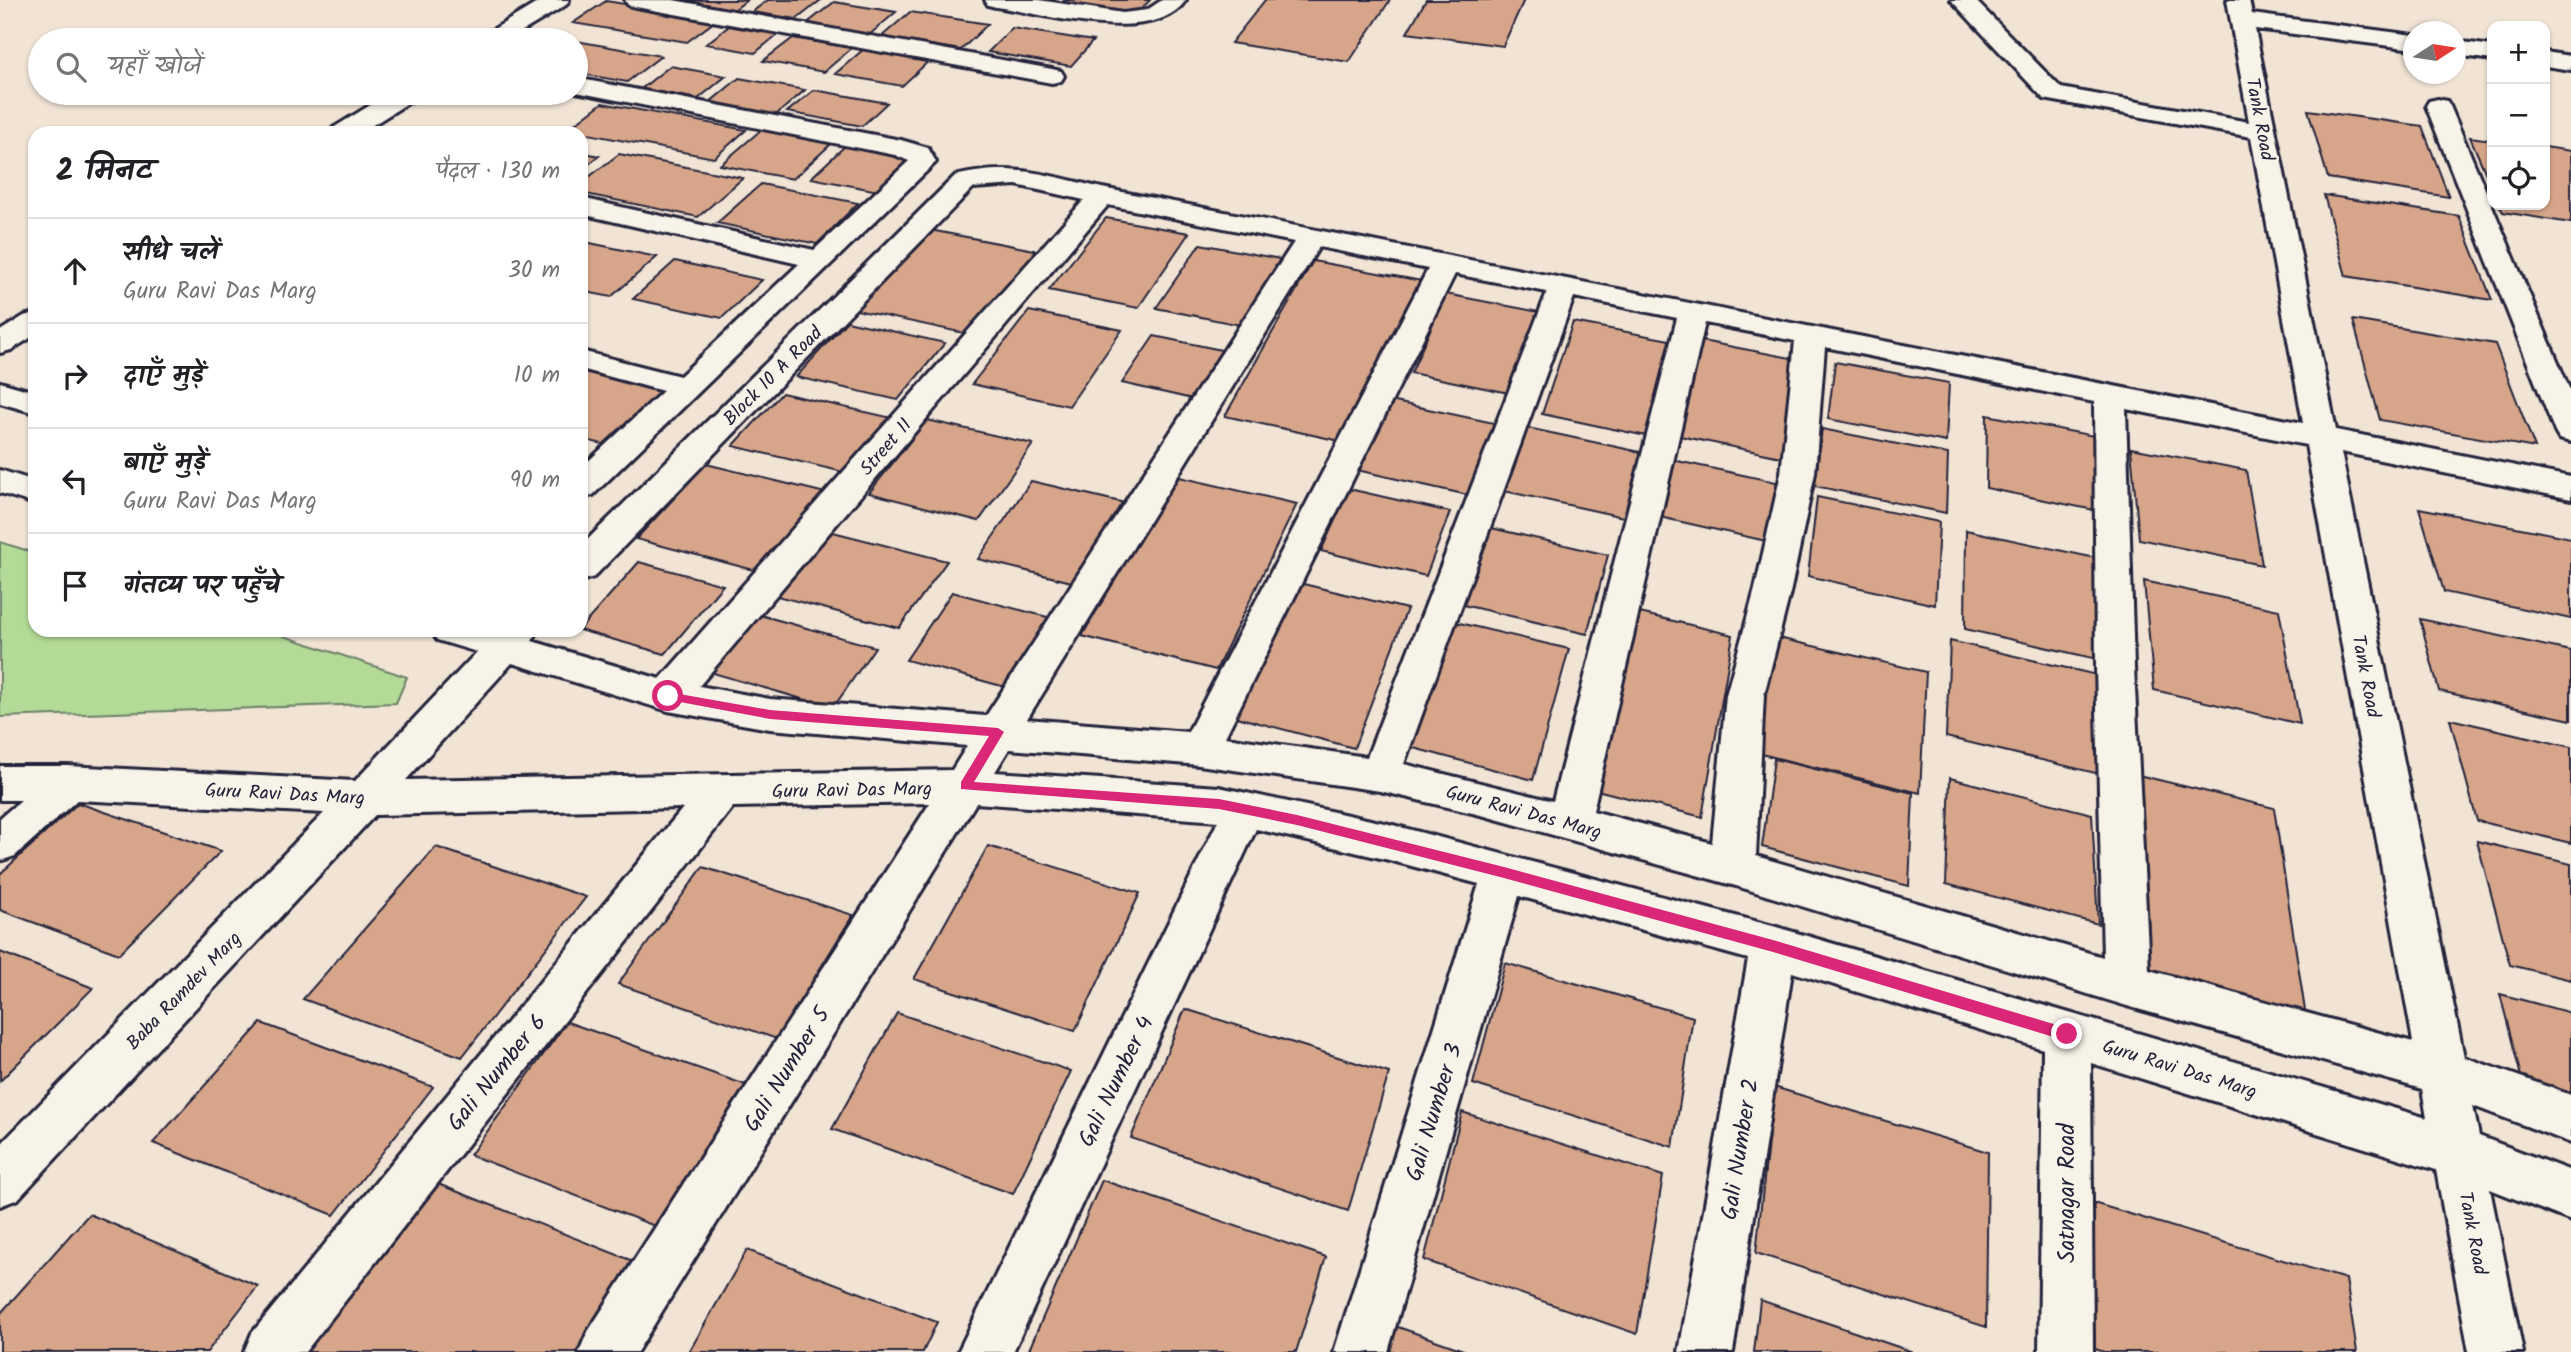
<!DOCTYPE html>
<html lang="hi">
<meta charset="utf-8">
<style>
:root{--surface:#fff;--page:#f6f6f6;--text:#202124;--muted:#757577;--line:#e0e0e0}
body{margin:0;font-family:Kalam,"Playpen Sans Deva",sans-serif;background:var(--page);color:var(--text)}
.controls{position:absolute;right:21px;top:21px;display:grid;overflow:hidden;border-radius:14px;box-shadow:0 2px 5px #0004}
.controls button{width:63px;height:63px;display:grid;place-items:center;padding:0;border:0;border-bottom:2px solid var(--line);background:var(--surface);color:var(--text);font:35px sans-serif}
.compass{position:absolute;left:2403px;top:21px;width:63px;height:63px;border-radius:50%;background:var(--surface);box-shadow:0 2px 5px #0004;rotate:78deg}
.stop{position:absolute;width:21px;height:21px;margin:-16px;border:5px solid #db2777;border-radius:50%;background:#fff}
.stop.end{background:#db2777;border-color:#fff;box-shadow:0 2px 7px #0008}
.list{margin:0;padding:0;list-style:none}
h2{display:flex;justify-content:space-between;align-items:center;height:91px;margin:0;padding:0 28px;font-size:30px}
h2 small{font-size:23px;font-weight:400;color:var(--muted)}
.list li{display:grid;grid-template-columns:46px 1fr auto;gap:21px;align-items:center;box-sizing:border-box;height:105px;padding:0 28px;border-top:2px solid var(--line)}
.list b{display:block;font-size:26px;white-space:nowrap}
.list p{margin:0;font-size:23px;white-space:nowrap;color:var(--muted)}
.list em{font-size:23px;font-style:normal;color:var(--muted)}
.icon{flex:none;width:38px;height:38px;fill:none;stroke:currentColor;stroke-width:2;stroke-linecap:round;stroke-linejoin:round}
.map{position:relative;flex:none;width:2571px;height:1352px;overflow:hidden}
.search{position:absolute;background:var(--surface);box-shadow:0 2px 5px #0004;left:28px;top:28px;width:560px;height:77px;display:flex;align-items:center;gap:18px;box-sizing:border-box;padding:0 24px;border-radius:38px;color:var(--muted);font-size:26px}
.panel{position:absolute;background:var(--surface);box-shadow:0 2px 5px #0004;left:28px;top:126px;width:560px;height:511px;border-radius:21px}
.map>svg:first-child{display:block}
.green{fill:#b3da96;stroke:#6a7e68;stroke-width:2}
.building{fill:#d7a68a;stroke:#22223b;stroke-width:2}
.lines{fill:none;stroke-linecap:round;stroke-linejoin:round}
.minor-casing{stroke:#22223b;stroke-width:6}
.minor{fill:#f7f3e8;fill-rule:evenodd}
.route{fill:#db2777}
.labels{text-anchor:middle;stroke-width:5;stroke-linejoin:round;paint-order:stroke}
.street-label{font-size:19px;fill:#22223b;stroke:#f7f3e8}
.near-street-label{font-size:23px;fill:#22223b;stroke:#f7f3e8}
</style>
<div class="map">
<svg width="2571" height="1352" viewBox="0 0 2571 1352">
<rect width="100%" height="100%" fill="#f1e4d5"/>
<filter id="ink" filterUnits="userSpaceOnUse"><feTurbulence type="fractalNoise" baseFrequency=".0143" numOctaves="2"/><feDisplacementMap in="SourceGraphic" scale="14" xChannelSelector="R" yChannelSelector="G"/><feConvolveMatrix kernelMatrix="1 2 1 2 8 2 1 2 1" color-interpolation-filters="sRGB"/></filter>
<g filter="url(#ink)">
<!-- green -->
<path class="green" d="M 0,542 L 35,553 L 35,630 L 266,630 L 407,677 L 396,703 L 0,717 Z"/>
<!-- building -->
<g class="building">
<path d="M 674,0 L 747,0 L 734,10 Z"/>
<path d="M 768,0 L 821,0 L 797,19 L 752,12 Z"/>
<path d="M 1065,0 L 1150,0 L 1136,15 L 1061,3 Z"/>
<path d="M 1265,0 L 1390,0 L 1349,62 L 1231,43 Z"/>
<path d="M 1426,0 L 1524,0 L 1503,46 L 1407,33 Z"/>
<path d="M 606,1 L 718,19 L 687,42 L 573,23 Z"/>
<path d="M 834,2 L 896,12 L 868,36 L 805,25 Z"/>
<path d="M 910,12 L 988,24 L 961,50 L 881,37 Z"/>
<path d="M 733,23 L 782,31 L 755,53 L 706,44 Z"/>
<path d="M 1012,28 L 1093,41 L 1071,66 L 988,52 Z"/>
<path d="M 793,38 L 852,48 L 824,72 L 763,61 Z"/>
<path d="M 576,41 L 661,56 L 627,82 L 576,73 Z"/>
<path d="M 865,48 L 931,59 L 902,86 L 835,74 Z"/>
<path d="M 670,66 L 726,76 L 698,99 L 641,89 Z"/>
<path d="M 739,78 L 805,90 L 776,115 L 709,103 Z"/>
<path d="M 814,90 L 887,103 L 862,126 L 787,112 Z"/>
<path d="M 602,103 L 746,130 L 714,158 L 567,130 Z"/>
<path d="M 2308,110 L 2422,126 L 2449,197 L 2328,178 Z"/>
<path d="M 761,130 L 832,143 L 793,179 L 720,165 Z"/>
<path d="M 2470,137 L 2492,140 L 2492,188 Z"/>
<path d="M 846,145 L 917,158 L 883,192 L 811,178 Z"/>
<path d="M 2545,147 L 2571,151 L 2571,223 L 2503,212 L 2499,205 L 2545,205 Z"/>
<path d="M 581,152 L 599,156 L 581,170 Z"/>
<path d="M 619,154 L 743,178 L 698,217 L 581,193 L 581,183 Z"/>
<path d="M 761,184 L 858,203 L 817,244 L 717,223 Z"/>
<path d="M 2324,195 L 2459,216 L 2492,300 L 2346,276 Z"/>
<path d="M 1106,218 L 1189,233 L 1138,308 L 1049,290 Z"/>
<path d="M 930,230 L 1045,252 L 978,336 L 856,310 Z"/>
<path d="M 585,242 L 657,257 L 611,297 L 581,291 L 581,245 Z"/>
<path d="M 1200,244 L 1280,259 L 1240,325 L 1156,308 Z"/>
<path d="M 675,261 L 762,280 L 722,318 L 633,299 Z"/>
<path d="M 1313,261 L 1422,281 L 1345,442 L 1225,416 Z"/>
<path d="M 1446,294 L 1544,313 L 1514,394 L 1411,373 Z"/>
<path d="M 1029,311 L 1122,330 L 1069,406 L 972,384 Z"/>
<path d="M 2353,320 L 2495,344 L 2535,448 L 2380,420 Z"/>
<path d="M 847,321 L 945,343 L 898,400 L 796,377 Z"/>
<path d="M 1573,322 L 1675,341 L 1651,437 L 1542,414 Z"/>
<path d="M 1154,336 L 1226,351 L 1197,400 L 1122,383 Z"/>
<path d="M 1702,341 L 1796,359 L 1781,457 L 1680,436 Z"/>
<path d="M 1835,362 L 1949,383 L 1946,442 L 1828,419 Z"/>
<path d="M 581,371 L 662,391 L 607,445 L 581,439 Z"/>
<path d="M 782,393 L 901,420 L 856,475 L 733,446 Z"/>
<path d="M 1381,399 L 1503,425 L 1477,497 L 1348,468 Z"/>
<path d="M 1987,415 L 2099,437 L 2104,512 L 1986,488 Z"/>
<path d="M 927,420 L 1033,444 L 979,521 L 869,493 Z"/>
<path d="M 1523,427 L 1645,453 L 1628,518 L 1500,490 Z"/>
<path d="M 1822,429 L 1948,454 L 1946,513 L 1815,486 Z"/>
<path d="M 2131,448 L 2246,470 L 2262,565 L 2139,539 Z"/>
<path d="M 1668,459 L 1785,484 L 1775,543 L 1655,516 Z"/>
<path d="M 706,464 L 834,495 L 769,574 L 636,539 Z"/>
<path d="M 1175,476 L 1297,504 L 1216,670 L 1082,636 Z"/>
<path d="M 1031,481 L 1129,504 L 1080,584 L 978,559 Z"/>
<path d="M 1349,489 L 1450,512 L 1426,576 L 1321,551 Z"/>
<path d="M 1817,497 L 1939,522 L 1935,605 L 1808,576 Z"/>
<path d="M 2419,508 L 2571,538 L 2571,619 L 2444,592 Z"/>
<path d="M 1487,527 L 1608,555 L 1587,634 L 1459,604 Z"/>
<path d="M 1966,530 L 2100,559 L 2106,661 L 1965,629 Z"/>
<path d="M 829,531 L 947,561 L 899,628 L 777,596 Z"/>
<path d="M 639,562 L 723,585 L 665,654 L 579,630 Z"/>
<path d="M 1291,581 L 1407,609 L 1354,748 L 1229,715 Z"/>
<path d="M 2144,581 L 2279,610 L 2300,724 L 2154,690 Z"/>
<path d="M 952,592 L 1051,618 L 1009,688 L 906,660 Z"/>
<path d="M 1627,610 L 1733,635 L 1702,817 L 1585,787 Z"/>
<path d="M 749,612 L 875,647 L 833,708 L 703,670 Z"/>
<path d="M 2420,619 L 2571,651 L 2571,720 L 2439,691 Z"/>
<path d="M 1451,621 L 1569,649 L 1533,780 L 1406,746 Z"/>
<path d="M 1774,637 L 1926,672 L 1920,793 L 1757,753 Z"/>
<path d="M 1950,641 L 2110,678 L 2116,778 L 1946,737 Z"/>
<path d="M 2450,719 L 2571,747 L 2571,843 L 2477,821 Z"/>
<path d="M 1774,759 L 1913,793 L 1909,886 L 1762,847 Z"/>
<path d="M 2126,772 L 2274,808 L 2306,1017 L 2141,973 Z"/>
<path d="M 1950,778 L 2092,814 L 2098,924 L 1946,884 Z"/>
<path d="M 78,803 L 221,851 L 119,954 L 0,910 L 0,874 Z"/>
<path d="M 2477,841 L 2571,864 L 2571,980 L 2510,965 Z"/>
<path d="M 988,846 L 1140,893 L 1075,1031 L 914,979 Z"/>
<path d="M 436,847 L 586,897 L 462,1057 L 303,999 Z"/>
<path d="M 703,867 L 853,915 L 777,1039 L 618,984 Z"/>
<path d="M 0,952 L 93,988 L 0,1081 Z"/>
<path d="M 1505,963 L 1693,1017 L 1673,1147 L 1473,1084 Z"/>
<path d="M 2500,994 L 2571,1013 L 2571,1104 L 2525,1092 Z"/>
<path d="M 1185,1009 L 1389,1073 L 1348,1211 L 1131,1138 Z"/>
<path d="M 897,1013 L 1071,1071 L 1013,1194 L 832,1129 Z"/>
<path d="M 567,1022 L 749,1086 L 660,1228 L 470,1155 Z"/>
<path d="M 261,1023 L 433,1087 L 334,1215 L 153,1143 Z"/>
<path d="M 1774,1087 L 1988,1152 L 1986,1327 L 1756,1253 Z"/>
<path d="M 1462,1112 L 1663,1176 L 1637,1334 L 1424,1260 Z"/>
<path d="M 1102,1180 L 1326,1257 L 1296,1352 L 1028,1352 Z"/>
<path d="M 433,1182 L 638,1263 L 583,1352 L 307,1352 Z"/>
<path d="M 2090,1202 L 2346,1279 L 2357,1352 L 2104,1352 L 2095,1349 Z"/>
<path d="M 89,1214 L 258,1286 L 207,1352 L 0,1352 L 0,1314 Z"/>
<path d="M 747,1250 L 937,1322 L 923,1352 L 689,1352 Z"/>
<path d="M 1760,1300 L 1913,1352 L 1754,1352 Z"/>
<path d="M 1381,1321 L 1469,1352 L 1372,1352 Z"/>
</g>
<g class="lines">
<!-- minor casing -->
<g class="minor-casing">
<g id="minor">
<path d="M 542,0 L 569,0 L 566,5 L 508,40 L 480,40 L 484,35 Z"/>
<path d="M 625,0 L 673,0 L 1052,69 L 1061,71 L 1064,76 L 1061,81 L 1052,83 L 636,7 L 628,5 Z"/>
<path d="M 985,0 L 1039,0 L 1123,13 L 1147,10 L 1162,0 L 1186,0 C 1154,47 1045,14 996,7 L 988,5 Z"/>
<path d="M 1951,0 L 1975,0 L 2061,88 L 2249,122 L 2227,0 L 2249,0 L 2252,14 L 2414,35 L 2414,49 L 2255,29 L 2336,430 L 2571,477 L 2571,499 L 2341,452 L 2464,1057 L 2571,1095 L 2571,1143 L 2473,1106 L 2479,1136 L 2571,1171 L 2571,1221 L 2490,1189 L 2523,1352 L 2469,1352 L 2436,1170 L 2091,1063 L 2093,1352 L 2039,1352 L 2043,1049 L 1792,972 L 1733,1352 L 1679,1352 L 1748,959 L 1519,896 L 1388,1352 L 1334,1352 L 1479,884 L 1389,860 L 1256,829 L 1013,1352 L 958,1352 L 1218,821 L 976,803 L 637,1352 L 579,1352 L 587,1333 L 930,803 L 733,807 L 305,1352 L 244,1352 L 252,1333 L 683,808 L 375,815 L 18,1199 L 0,1206 L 0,1145 L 324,813 L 77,800 L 15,856 L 0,861 L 0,818 L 21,800 L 0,800 L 0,766 L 68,766 L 355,781 L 477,652 L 437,640 L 431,630 L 539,630 L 532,641 L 660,679 L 1084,200 L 1016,185 L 973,188 L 594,577 L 581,581 L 581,546 L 955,176 C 1012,162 1046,175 1102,188 L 2303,423 L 2251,137 L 2044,99 ZM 1108,205 L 1294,242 L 986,716 L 770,699 L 699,686 ZM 1319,247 L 1428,269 L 1188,732 L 1027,719 ZM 1455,274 L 1547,292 L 1367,757 L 1225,737 ZM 1574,297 L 1677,318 L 1553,801 L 1404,764 ZM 1705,323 L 1795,341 L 1781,473 L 1755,589 L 1726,695 L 1712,843 L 1593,811 ZM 1825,347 L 2094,402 L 2096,668 L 2103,957 L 1756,856 L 1764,695 L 1791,589 L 1815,473 ZM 2126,409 L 2306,445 L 2413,1042 L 2149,970 L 2134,668 ZM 512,663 L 668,711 L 770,729 L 967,746 L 952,770 L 406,780 ZM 1009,749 L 1199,765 L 1380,791 L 1485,816 L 1736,886 L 2127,1006 L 2422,1089 L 2427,1118 L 1773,926 L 1389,824 L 1219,787 L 995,772 Z"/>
<path d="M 2456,41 L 2492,46 L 2492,60 L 2456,55 Z"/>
<path d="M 2545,52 L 2571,56 L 2571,70 L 2545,66 Z"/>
<path d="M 576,78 L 901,140 L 928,148 L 936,162 L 593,495 L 581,498 L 581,468 L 663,391 L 581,369 L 581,351 L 680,376 L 799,264 L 581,214 L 581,198 L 814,250 L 909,161 L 895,155 L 576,92 Z"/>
<path d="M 390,93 L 419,93 L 416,98 L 360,133 L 329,133 L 333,128 Z"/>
<path d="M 2438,99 L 2447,101 L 2450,106 L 2571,393 L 2571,442 L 2559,439 L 2555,432 L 2426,106 L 2429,101 Z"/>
<path d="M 35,313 L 35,335 L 11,350 L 0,353 L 0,331 L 24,316 Z"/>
<path d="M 0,382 L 35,392 L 35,413 L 0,403 Z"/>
<path d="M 0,470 L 35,481 L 35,504 L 0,493 Z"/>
</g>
</g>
<!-- minor -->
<use href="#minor" class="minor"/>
</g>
</g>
<!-- route -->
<path class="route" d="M 668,692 L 770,710 L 998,728 L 1004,732 L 974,782 L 1219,799 L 1297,815 L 1504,867 L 1773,940 L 2067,1028 L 2074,1034 L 2067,1041 L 1773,952 L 1504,878 L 1297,825 L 1219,809 L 961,789 L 961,782 L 989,736 L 770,719 L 664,699 L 662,696 Z"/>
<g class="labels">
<!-- street labels -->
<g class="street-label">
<text transform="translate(2261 119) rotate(79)" y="7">Tank Road</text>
<text transform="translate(772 375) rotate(-45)" y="7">Block 10 A Road</text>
<text transform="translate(885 446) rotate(-49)" y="7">Street 11</text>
<text transform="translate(2367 676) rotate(79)" y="7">Tank Road</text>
<text transform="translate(852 789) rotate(-1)" y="7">Guru Ravi Das Marg</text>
<text transform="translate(285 793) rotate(3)" y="7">Guru Ravi Das Marg</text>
<text transform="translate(1524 811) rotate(15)" y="7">Guru Ravi Das Marg</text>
<text transform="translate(183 990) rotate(-46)" y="7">Baba Ramdev Marg</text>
<text transform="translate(2180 1068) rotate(17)" y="7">Guru Ravi Das Marg</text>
<text transform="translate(2474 1233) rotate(79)" y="7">Tank Road</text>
</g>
<!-- near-street labels -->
<g class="near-street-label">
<text transform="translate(786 1069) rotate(-58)" y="8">Gali Number 5</text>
<text transform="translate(496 1072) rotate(-51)" y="8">Gali Number 6</text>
<text transform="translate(1115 1081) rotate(-64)" y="8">Gali Number 4</text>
<text transform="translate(1433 1112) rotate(-73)" y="8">Gali Number 3</text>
<text transform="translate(1739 1149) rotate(-81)" y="8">Gali Number 2</text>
<text transform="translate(2066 1193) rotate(-90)" y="8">Satnagar Road</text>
</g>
</g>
</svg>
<div class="controls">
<button>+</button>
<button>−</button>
<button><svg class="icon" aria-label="locate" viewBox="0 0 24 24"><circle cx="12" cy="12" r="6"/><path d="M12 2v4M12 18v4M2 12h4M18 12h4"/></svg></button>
</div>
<svg class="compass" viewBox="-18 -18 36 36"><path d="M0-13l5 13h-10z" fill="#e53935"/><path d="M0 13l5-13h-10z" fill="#757577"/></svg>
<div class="stop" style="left:668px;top:696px"></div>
<div class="stop end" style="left:2067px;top:1034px"></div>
<div class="search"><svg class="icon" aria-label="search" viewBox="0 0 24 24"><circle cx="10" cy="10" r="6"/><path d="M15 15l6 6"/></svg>यहाँ खोजें</div>
<section class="panel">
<h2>2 मिनट<small>पैदल · 130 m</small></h2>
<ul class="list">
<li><svg class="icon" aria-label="ahead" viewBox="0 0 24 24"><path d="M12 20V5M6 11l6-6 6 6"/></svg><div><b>सीधे चलें</b><p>Guru Ravi Das Marg</p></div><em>30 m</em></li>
<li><svg class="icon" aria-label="right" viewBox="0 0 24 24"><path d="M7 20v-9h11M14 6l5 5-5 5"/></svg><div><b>दाएँ मुड़ें</b></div><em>10 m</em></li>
<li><svg class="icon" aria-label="left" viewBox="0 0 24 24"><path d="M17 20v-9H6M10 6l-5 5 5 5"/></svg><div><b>बाएँ मुड़ें</b><p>Guru Ravi Das Marg</p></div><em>90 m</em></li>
<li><svg class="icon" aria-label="arrive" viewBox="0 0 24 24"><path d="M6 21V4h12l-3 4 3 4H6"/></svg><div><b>गंतव्य पर पहुँचे</b></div></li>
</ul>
</section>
</div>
